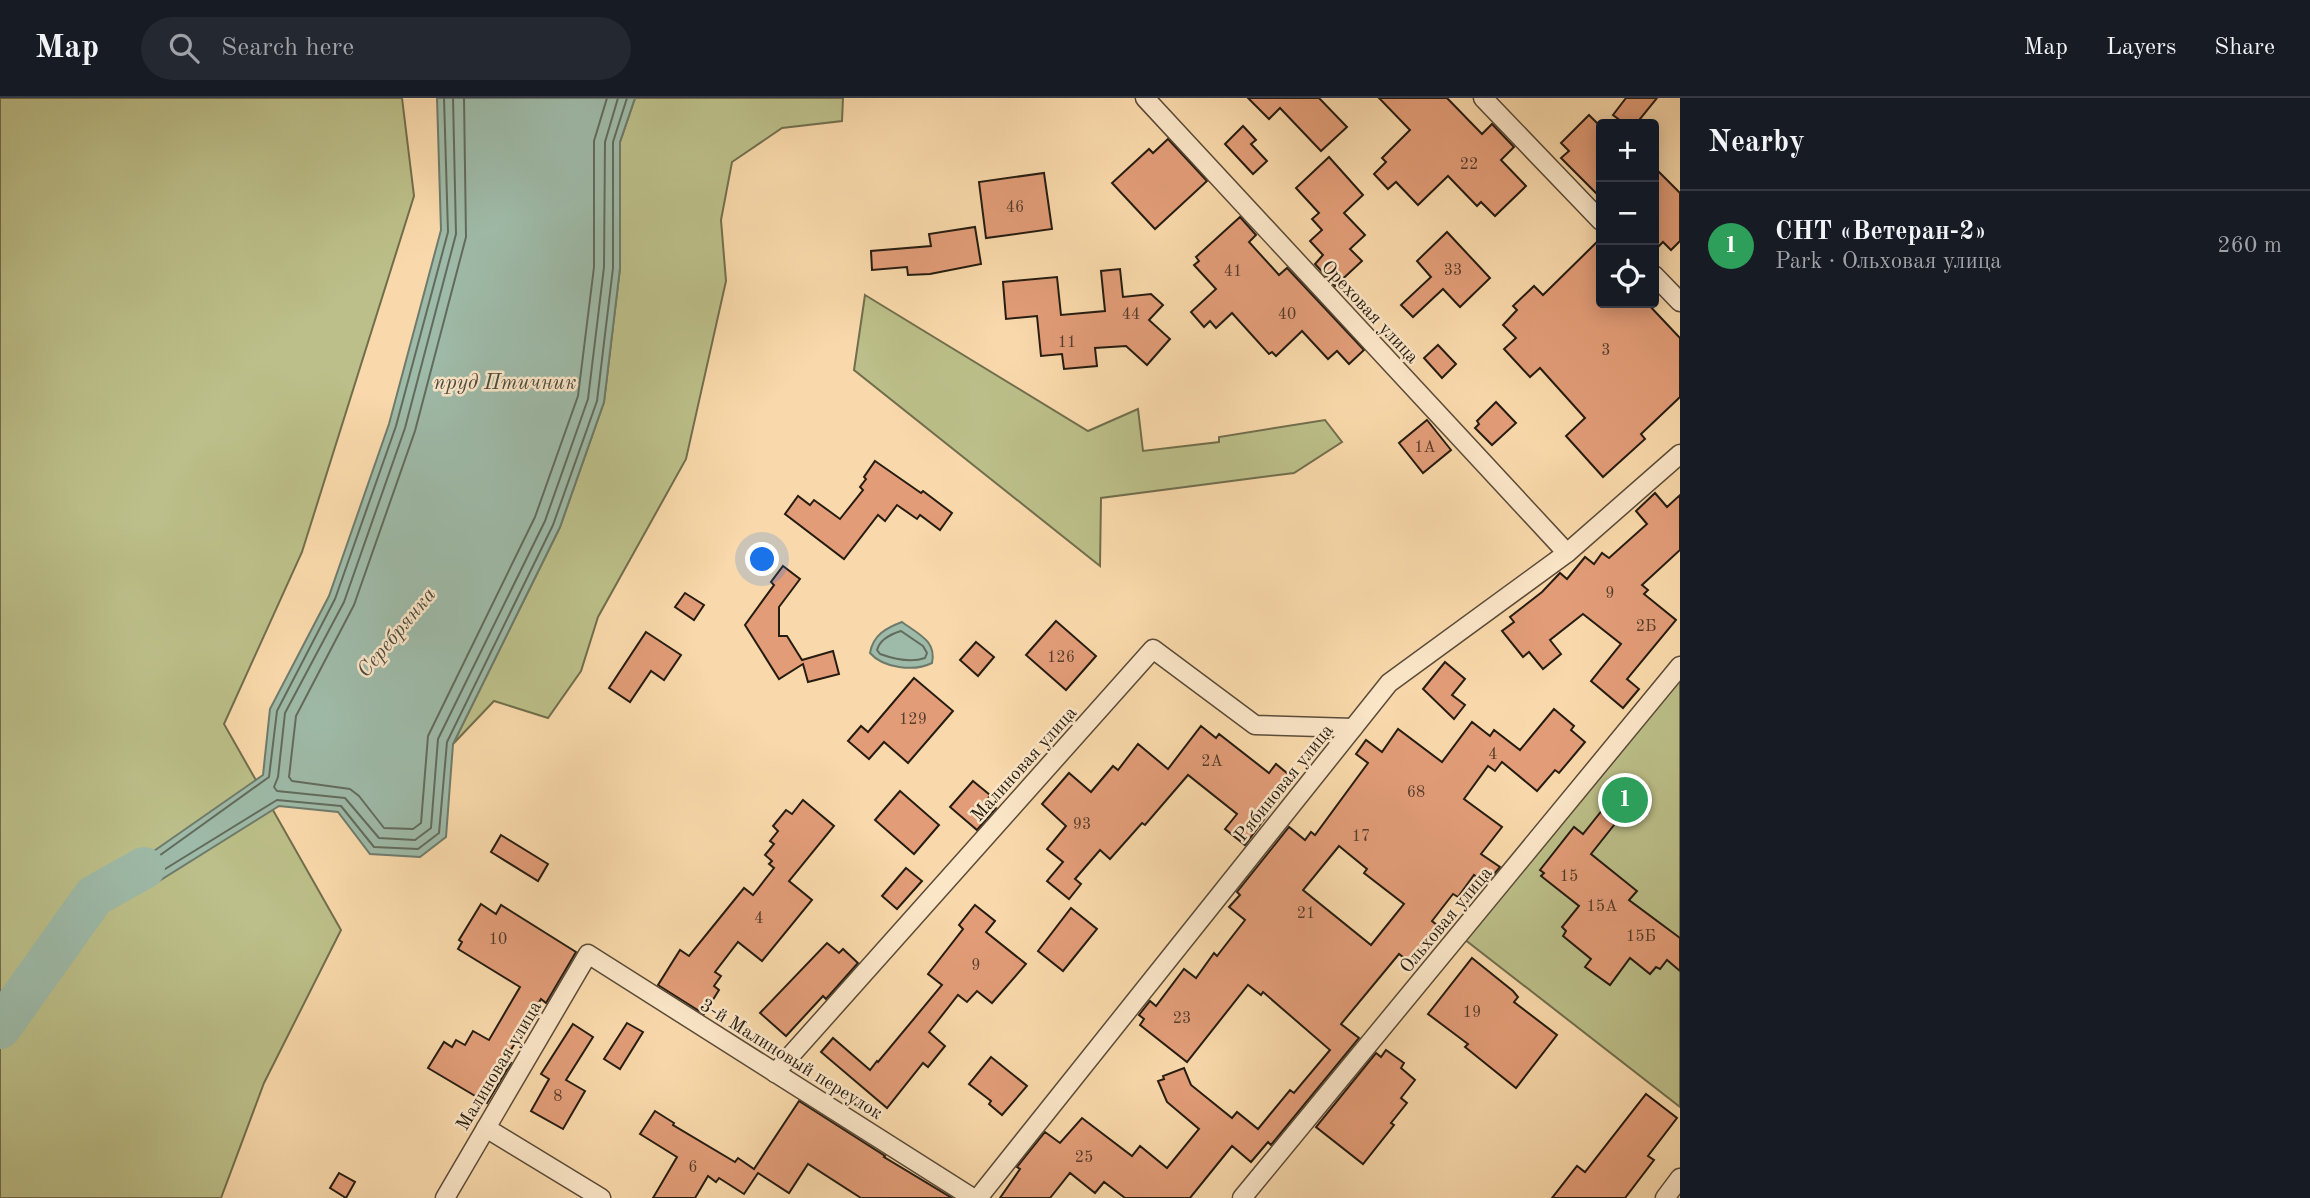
<!DOCTYPE html>
<meta charset="utf-8">
<style>
:root{--surface:#171b24;--page:#242831;--text:#f1f3f6;--muted:#9ea1a6;--line:#363941;--accent:#c59692}
body{margin:0;font-family:"Old Standard TT",serif;background:var(--page);color:var(--text)}
.controls{position:absolute;right:21px;top:21px;display:grid;overflow:hidden;border-radius:7px;box-shadow:0 4px 18px #0003}
.controls button{width:63px;height:63px;display:grid;place-items:center;padding:0;border:0;border-bottom:2px solid var(--line);background:var(--surface);color:var(--text);font:35px sans-serif}
.you{position:absolute;left:763px;top:462px;width:24px;height:24px;margin:-18px;border:5px solid #fff;border-radius:50%;background:#1a73e8;box-shadow:0 0 0 10px #1a73e833}
.badge{display:grid;place-items:center;width:46px;height:46px;border-radius:50%;background:var(--accent);color:#fff;font-size:23px;font-weight:700}
.pin{position:absolute;translate:-50% -50%;border:4px solid #fff;box-shadow:0 2px 7px #0006}
.list{margin:0;padding:0;list-style:none}
h2{display:flex;justify-content:space-between;align-items:center;height:91px;margin:0;padding:0 28px;font-size:30px}
h2 small{font-size:23px;font-weight:400;color:var(--muted)}
.list li{display:grid;grid-template-columns:46px 1fr auto;gap:21px;align-items:center;box-sizing:border-box;height:112px;padding:0 28px;border-top:2px solid var(--line)}
.list b{display:block;font-size:26px;white-space:nowrap}
.list p{margin:0;font-size:23px;white-space:nowrap;color:var(--muted)}
.list em{font-size:23px;font-style:normal;color:var(--muted)}
.icon{flex:none;width:38px;height:38px;fill:none;stroke:currentColor;stroke-width:2;stroke-linecap:round;stroke-linejoin:round}
.map{position:relative;flex:none;width:1680px;height:1100px;overflow:hidden}
header{display:flex;align-items:center;gap:42px;box-sizing:border-box;height:98px;padding:0 35px;background:var(--surface);border-bottom:2px solid var(--line)}
header strong{font-size:33px}
nav{display:flex;gap:38px;margin-inline-start:auto;font-size:24px}
.search{width:490px;height:63px;background:var(--page);display:flex;align-items:center;gap:18px;box-sizing:border-box;padding:0 24px;border-radius:38px;color:var(--muted);font-size:26px}
main{display:flex}
aside{flex:1;background:var(--surface)}
.map>svg:first-child{display:block}
.green{fill:#bcbf89;stroke:#716e4d;stroke-width:2}
.water{fill:#9ebaa8;stroke:#6e7b6c;stroke-width:2}
.lines{fill:none;stroke-linecap:round;stroke-linejoin:round}
.shore{stroke:#626b5c;stroke-width:2}
.river{stroke:#9ebaa8;stroke-width:42}
.building{fill:#e29d78;stroke:#261c11;stroke-width:2;fill-rule:evenodd}
.street-casing{stroke:#5b4b38;stroke-width:21}
.street{stroke:#fbe6c8;stroke-width:18}
.labels{text-anchor:middle;stroke-width:5;stroke-linejoin:round;paint-order:stroke}
.number-label{font-size:16px;fill:#553c2b}
.street-label{font-size:19px;fill:#261c11;stroke:#fbe6c8}
.water-label{font-size:21px;font-style:italic;fill:#4a4b3e;stroke:#fbe6c8}
</style>
<header>
<strong>Map</strong>
<div class="search"><svg class="icon" aria-label="search" viewBox="0 0 24 24"><circle cx="10" cy="10" r="6"/><path d="M15 15l6 6"/></svg>Search here</div>
<nav><a>Map</a><a>Layers</a><a>Share</a></nav>
</header>
<main>
<div class="map">
<svg width="1680" height="1100" viewBox="0 0 1680 1100">
<rect width="100%" height="100%" fill="#f9d9ab"/>
<filter id="stains"><feTurbulence type="fractalNoise" baseFrequency=".00286" numOctaves="4"/><feColorMatrix values="0 0 0 0 .2 0 0 0 0 .09 0 0 0 0 .02 0 0 0 .5 -.17"/></filter>
<radialGradient id="worn" r=".72"><stop offset=".6" stop-color="#630" stop-opacity="0"/><stop offset="1" stop-color="#630" stop-opacity=".3"/></radialGradient>
<!-- green -->
<g class="green">
<path d="M 0,0 L 402,0 L 414,98 L 302,454 L 224,626 L 341,832 L 264,985 L 221,1100 L 0,1100 Z"/>
<path d="M 635,0 L 843,0 L 842,23 L 782,30 L 732,64 L 721,122 L 726,183 L 686,361 L 598,519 L 581,573 L 548,620 L 494,603 L 453,646 L 560,429 L 604,304 L 620,170 L 620,44 Z"/>
<path d="M 865,197 L 1088,333 L 1138,311 L 1143,353 L 1219,344 L 1219,339 L 1325,322 L 1342,344 L 1294,375 L 1101,400 L 1100,468 L 854,272 Z"/>
<path d="M 1680,568 L 1680,1009 L 1459,837 Z"/>
</g>
<!-- water -->
<g class="water">
<path d="M 437,0 L 635,0 L 620,44 L 620,170 L 604,304 L 560,429 L 453,646 L 446,739 L 420,759 L 370,756 L 338,714 L 279,708 L 159,783 L 94,798 L 141,762 L 263,677 L 270,611 L 329,498 L 389,326 L 441,132 Z"/>
<path d="M 902,524 C 918,536 937,543 932,565 C 914,574 883,570 870,555 C 873,537 886,530 902,524 Z"/>
</g>
<g class="lines">
<!-- shore -->
<g class="shore">
<path d="M 444,0 L 448,134 L 396,328 L 335,501 L 277,613 L 269,679 L 145,768 L 135,775 L 137,780 L 157,776 L 277,702 L 341,708 L 374,749 L 418,751 L 439,735 L 447,644 L 553,427 L 597,303 L 613,170 L 613,44 L 627,0"/>
<path d="M 453,0 L 456,136 L 405,330 L 344,504 L 285,615 L 278,679 L 274,689 L 277,693 L 345,700 L 379,740 L 415,742 L 431,730 L 438,641 L 545,423 L 588,301 L 604,169 L 605,44 L 618,0"/>
<path d="M 464,0 L 466,139 L 415,333 L 354,507 L 296,618 L 289,679 L 292,683 L 350,691 L 359,698 L 384,730 L 413,731 L 421,725 L 428,638 L 535,419 L 578,298 L 594,169 L 594,43 L 607,0"/>
<path d="M 901,533 L 923,548 L 927,555 L 925,560 C 911,565 894,561 880,556 L 877,552 C 880,541 891,536 901,533 Z"/>
</g>
<!-- river -->
<path class="river" d="M 0,930 L 94,798 L 144,770"/>
</g>
<!-- building -->
<g class="building">
<path d="M 1248,0 L 1319,0 L 1347,29 L 1321,53 L 1280,10 L 1269,21 Z"/>
<path d="M 1379,0 L 1447,0 L 1482,36 L 1492,26 L 1514,49 L 1501,62 L 1526,88 L 1495,118 L 1481,104 L 1477,108 L 1448,78 L 1418,107 L 1396,84 L 1388,91 L 1374,76 L 1386,64 L 1382,60 L 1410,32 Z"/>
<path d="M 1626,0 L 1657,0 L 1636,26 L 1625,26 L 1613,17 Z"/>
<path d="M 1589,17 L 1601,29 L 1601,100 L 1561,60 L 1569,53 L 1561,45 Z"/>
<path d="M 1243,28 L 1256,42 L 1251,46 L 1267,63 L 1253,76 L 1225,46 Z"/>
<path d="M 1168,41 L 1207,83 L 1155,131 L 1112,85 L 1149,51 L 1153,55 Z"/>
<path d="M 1329,59 L 1363,97 L 1344,115 L 1365,137 L 1350,151 L 1362,163 L 1335,188 L 1315,166 L 1323,157 L 1310,143 L 1322,132 L 1312,121 L 1319,115 L 1296,90 Z"/>
<path d="M 1654,69 L 1680,95 L 1680,143 L 1671,152 L 1663,144 L 1654,153 Z"/>
<path d="M 1044,75 L 1052,131 L 986,140 L 979,84 Z"/>
<path d="M 1240,119 L 1256,137 L 1249,144 L 1279,177 L 1287,170 L 1364,252 L 1349,266 L 1337,253 L 1328,261 L 1302,233 L 1276,258 L 1272,254 L 1269,256 L 1232,215 L 1216,230 L 1210,223 L 1204,229 L 1191,214 L 1216,191 L 1194,167 L 1199,163 L 1196,159 Z"/>
<path d="M 975,129 L 981,166 L 930,176 L 908,177 L 907,169 L 872,172 L 871,153 L 931,148 L 929,136 Z"/>
<path d="M 1447,134 L 1490,180 L 1460,209 L 1443,191 L 1413,219 L 1401,207 L 1431,179 L 1417,163 Z"/>
<path d="M 1601,140 L 1601,205 L 1647,205 L 1680,240 L 1680,299 L 1641,336 L 1645,341 L 1603,379 L 1566,338 L 1585,320 L 1540,270 L 1530,279 L 1504,251 L 1516,240 L 1503,227 L 1517,212 L 1513,208 L 1534,188 L 1543,197 Z"/>
<path d="M 1120,171 L 1123,199 L 1151,196 L 1163,207 L 1149,222 L 1170,241 L 1147,267 L 1126,248 L 1095,250 L 1097,268 L 1064,271 L 1062,256 L 1041,258 L 1037,218 L 1006,221 L 1003,184 L 1057,179 L 1061,217 L 1105,213 L 1101,173 Z"/>
<path d="M 1438,247 L 1456,266 L 1442,280 L 1424,260 Z"/>
<path d="M 1496,304 L 1516,325 L 1492,347 L 1475,330 L 1479,326 L 1477,323 Z"/>
<path d="M 1427,322 L 1451,352 L 1423,375 L 1399,345 Z"/>
<path d="M 875,363 L 921,395 L 923,393 L 952,415 L 940,432 L 920,417 L 917,421 L 897,407 L 885,423 L 878,417 L 844,461 L 785,416 L 798,398 L 810,407 L 814,402 L 840,421 L 863,392 L 860,389 L 866,381 L 864,379 Z"/>
<path d="M 1655,395 L 1667,409 L 1680,397 L 1680,452 L 1642,487 L 1648,492 L 1644,496 L 1676,522 L 1627,581 L 1639,591 L 1623,610 L 1591,583 L 1621,546 L 1583,516 L 1550,542 L 1561,556 L 1543,571 L 1529,554 L 1523,559 L 1502,533 L 1514,524 L 1510,519 L 1542,494 L 1560,475 L 1567,481 L 1585,459 L 1594,466 L 1602,455 L 1609,460 L 1647,426 L 1636,413 Z"/>
<path d="M 783,468 L 800,481 L 779,509 L 779,538 L 787,538 L 802,562 L 833,553 L 839,576 L 808,584 L 803,566 L 779,581 L 745,527 L 774,487 L 771,484 Z"/>
<path d="M 685,495 L 704,507 L 694,522 L 675,509 Z"/>
<path d="M 1056,523 L 1096,558 L 1066,592 L 1026,557 Z"/>
<path d="M 646,534 L 681,557 L 664,582 L 651,573 L 630,604 L 609,590 Z"/>
<path d="M 976,544 L 994,559 L 978,578 L 960,562 Z"/>
<path d="M 1445,564 L 1465,581 L 1452,597 L 1465,607 L 1454,621 L 1423,591 Z"/>
<path d="M 914,580 L 953,613 L 908,665 L 884,644 L 869,661 L 848,643 L 861,628 L 868,634 Z"/>
<path d="M 1554,611 L 1574,628 L 1571,632 L 1585,644 L 1559,675 L 1555,672 L 1537,693 L 1502,664 L 1495,673 L 1488,668 L 1464,701 L 1502,729 L 1481,756 L 1500,769 L 1486,786 L 1474,777 L 1458,799 L 1453,796 L 1432,823 L 1438,828 L 1409,864 L 1399,856 L 1341,926 L 1359,940 L 1271,1047 L 1268,1044 L 1251,1064 L 1232,1048 L 1190,1100 L 1125,1100 L 1104,1084 L 1095,1095 L 1070,1075 L 1050,1100 L 1000,1100 L 1020,1071 L 1017,1069 L 1045,1034 L 1060,1045 L 1082,1020 L 1132,1058 L 1140,1048 L 1167,1070 L 1199,1031 L 1167,1004 L 1158,983 L 1164,981 L 1163,978 L 1184,970 L 1191,987 L 1232,1020 L 1237,1014 L 1258,1031 L 1290,992 L 1294,995 L 1330,952 L 1263,894 L 1261,897 L 1248,887 L 1187,964 L 1140,927 L 1144,921 L 1139,917 L 1150,903 L 1156,908 L 1184,871 L 1196,880 L 1214,855 L 1217,858 L 1245,822 L 1229,809 L 1240,797 L 1237,794 L 1289,729 L 1305,742 L 1311,734 L 1315,737 L 1368,665 L 1356,656 L 1366,642 L 1382,654 L 1398,631 L 1442,664 L 1472,624 L 1490,638 L 1494,632 L 1520,652 ZM 1339,748 L 1367,771 L 1364,775 L 1404,806 L 1371,847 L 1303,792 Z"/>
<path d="M 1201,628 L 1216,640 L 1219,636 L 1269,675 L 1276,666 L 1294,681 L 1245,747 L 1225,731 L 1237,716 L 1188,677 L 1145,727 L 1142,725 L 1110,761 L 1100,752 L 1075,781 L 1081,786 L 1069,801 L 1047,783 L 1063,764 L 1047,751 L 1066,728 L 1042,706 L 1069,675 L 1091,694 L 1113,668 L 1118,672 L 1138,646 L 1168,671 Z"/>
<path d="M 973,683 L 990,697 L 987,702 L 996,710 L 977,732 L 950,709 Z"/>
<path d="M 900,693 L 939,727 L 914,756 L 875,722 Z"/>
<path d="M 803,702 L 834,728 L 789,783 L 812,802 L 762,863 L 738,844 L 715,874 L 721,878 L 714,888 L 719,892 L 704,916 L 658,887 L 680,852 L 689,858 L 744,790 L 753,797 L 774,770 L 769,766 L 772,763 L 765,757 L 774,746 L 770,743 L 778,733 L 773,728 L 786,712 L 792,716 Z"/>
<path d="M 1603,711 L 1618,722 L 1591,756 L 1637,793 L 1629,802 L 1680,840 L 1680,873 L 1667,862 L 1660,871 L 1656,869 L 1650,876 L 1630,860 L 1610,887 L 1585,869 L 1591,861 L 1563,838 L 1566,833 L 1562,829 L 1579,808 L 1541,778 L 1544,775 L 1540,772 L 1574,729 L 1583,736 Z"/>
<path d="M 501,737 L 548,766 L 538,783 L 491,754 Z"/>
<path d="M 906,770 L 922,783 L 897,811 L 882,798 Z"/>
<path d="M 481,806 L 496,816 L 501,807 L 576,854 L 546,905 L 541,901 L 505,962 L 511,965 L 487,1005 L 428,970 L 444,944 L 452,949 L 456,942 L 465,947 L 473,933 L 489,942 L 520,889 L 458,851 L 462,844 L 459,842 Z"/>
<path d="M 975,807 L 995,823 L 986,834 L 1026,866 L 992,905 L 977,893 L 967,904 L 958,897 L 929,934 L 945,948 L 928,969 L 923,965 L 887,1010 L 821,954 L 833,940 L 870,972 L 877,963 L 878,964 L 942,887 L 928,876 L 963,831 L 959,827 Z"/>
<path d="M 1071,810 L 1097,831 L 1063,873 L 1038,853 Z"/>
<path d="M 827,845 L 839,855 L 843,851 L 858,865 L 826,901 L 823,898 L 786,938 L 760,915 Z"/>
<path d="M 1472,860 L 1513,893 L 1518,899 L 1514,904 L 1557,937 L 1516,990 L 1465,949 L 1468,946 L 1428,916 Z"/>
<path d="M 627,925 L 643,934 L 620,971 L 604,961 Z"/>
<path d="M 573,926 L 593,939 L 566,982 L 585,993 L 563,1031 L 531,1013 L 549,981 L 541,976 Z"/>
<path d="M 1386,952 L 1404,965 L 1401,970 L 1415,982 L 1401,1000 L 1407,1005 L 1391,1025 L 1394,1027 L 1363,1066 L 1316,1029 L 1376,955 L 1381,959 Z"/>
<path d="M 991,959 L 1027,988 L 1002,1017 L 989,1006 L 991,1003 L 969,986 Z"/>
<path d="M 1646,996 L 1677,1020 L 1648,1058 L 1654,1062 L 1625,1100 L 1552,1100 L 1577,1068 L 1585,1074 Z"/>
<path d="M 799,1003 L 885,1058 L 884,1059 L 952,1100 L 861,1100 L 808,1066 L 789,1095 L 758,1075 L 744,1096 L 719,1080 L 716,1084 L 708,1078 L 695,1100 L 653,1100 L 677,1059 L 640,1036 L 655,1013 L 674,1025 L 673,1027 L 735,1064 L 738,1060 L 754,1071 Z"/>
<path d="M 339,1075 L 355,1084 L 346,1100 L 330,1090 Z"/>
</g>
<g class="lines">
<!-- street casing -->
<g class="street-casing">
<g id="street">
<path d="M 1145,0 L 1567,455"/>
<path d="M 1483,0 L 1601,123"/>
<path d="M 1654,177 L 1680,204"/>
<path d="M 775,975 L 1153,551 L 1255,627 L 1353,630"/>
<path d="M 486,1030 L 601,1100"/>
<path d="M 445,1100 L 588,856 L 973,1100"/>
<path d="M 978,1100 L 1389,585 L 1567,455 L 1680,356"/>
<path d="M 1242,1100 L 1680,568"/>
<path d="M 1665,1100 L 1680,1080"/>
</g>
</g>
<!-- street -->
<use href="#street" class="street"/>
</g>
<g class="labels">
<!-- number labels -->
<g class="number-label">
<text x="1469" y="71">22</text>
<text x="1015" y="114">46</text>
<text x="1453" y="177">33</text>
<text x="1233" y="178">41</text>
<text x="1131" y="221">44</text>
<text x="1287" y="221">40</text>
<text x="1067" y="249">11</text>
<text x="1606" y="257">3</text>
<text x="1425" y="354">1А</text>
<text x="1610" y="500">9</text>
<text x="1646" y="533">2Б</text>
<text x="1061" y="564">126</text>
<text x="913" y="626">129</text>
<text x="1493" y="661">4</text>
<text x="1212" y="668">2А</text>
<text x="1416" y="699">68</text>
<text x="1082" y="731">93</text>
<text x="1361" y="743">17</text>
<text x="1569" y="783">15</text>
<text x="1602" y="813">15А</text>
<text x="1306" y="820">21</text>
<text x="759" y="825">4</text>
<text x="1641" y="843">15Б</text>
<text x="498" y="846">10</text>
<text x="976" y="872">9</text>
<text x="1472" y="919">19</text>
<text x="1182" y="925">23</text>
<text x="558" y="1003">8</text>
<text x="1084" y="1064">25</text>
<text x="693" y="1074">6</text>
</g>
<!-- street labels -->
<g class="street-label">
<text transform="translate(1371 213) rotate(47)" y="7">Ореховая улица</text>
<text transform="translate(1023 665) rotate(-48)" y="7">Малиновая улица</text>
<text transform="translate(1283 684) rotate(-51)" y="7">Рябиновая улица</text>
<text transform="translate(1445 821) rotate(-50)" y="7">Ольховая улица</text>
<text transform="translate(792 960) rotate(32)" y="7">3-й Малиновый переулок</text>
<text transform="translate(498 967) rotate(-59)" y="7">Малиновая улица</text>
</g>
<!-- water labels -->
<g class="water-label">
<text x="505" y="291">пруд Птичник</text>
<text transform="translate(396 534) rotate(-50)" y="7">Серебрянка</text>
</g>
</g>
<rect width="100%" height="100%" filter="url(#stains)"/>
<rect width="100%" height="100%" fill="url(#worn)"/>
</svg>
<div class="controls">
<button>+</button>
<button>−</button>
<button><svg class="icon" aria-label="locate" viewBox="0 0 24 24"><circle cx="12" cy="12" r="6"/><path d="M12 2v4M12 18v4M2 12h4M18 12h4"/></svg></button>
</div>
<div class="you"></div>
<div class="pin badge" style="left:1625px;top:702px;background:#2e9e5b">1</div>
</div>
<aside>
<h2>Nearby<small></small></h2>
<ul class="list">
<li><span class="badge" style="background:#2e9e5b">1</span><div><b>СНТ «Ветеран-2»</b><p>Park · Ольховая улица</p></div><em>260 m</em></li>
</ul>
</aside>
</main>
